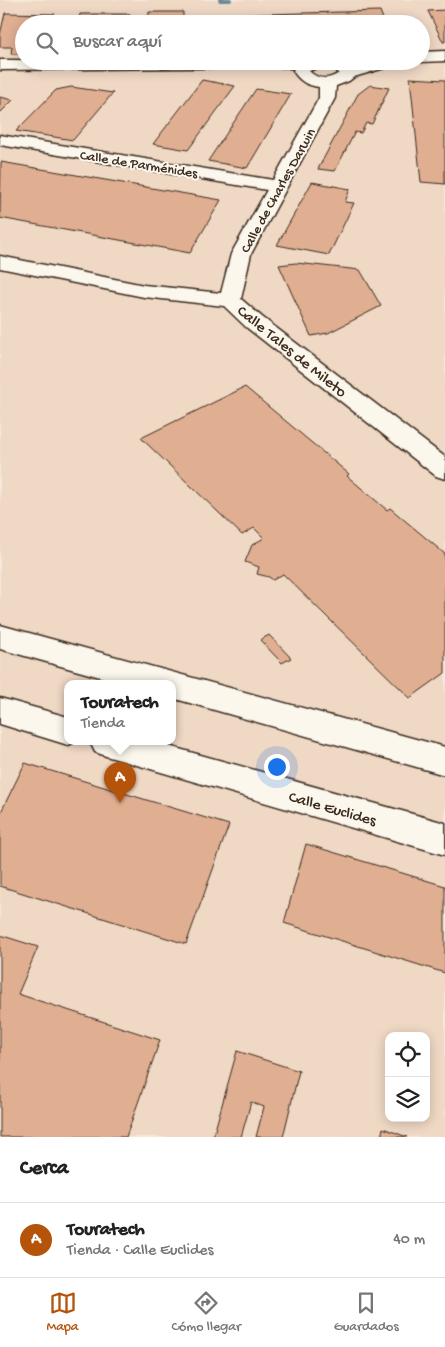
<!DOCTYPE html>
<html lang="es">
<meta charset="utf-8">
<style>
:root{--surface:#fff;--page:#f2f2f2;--text:#222;--muted:#767676;--line:#e0e0e0;--accent:#b45309}
body{margin:0;font-family:"Gochi Hand",sans-serif;background:var(--page);color:var(--text)}
.controls{position:absolute;right:15px;bottom:15px;display:grid;overflow:hidden;border-radius:10px;box-shadow:0 2px 12px #0003}
.controls button{width:45px;height:45px;display:grid;place-items:center;padding:0;border:0;border-bottom:1px solid var(--line);background:var(--surface);color:var(--text);font:25px sans-serif}
.you{position:absolute;left:276px;top:766px;width:18px;height:18px;margin:-12px;border:4px solid #fff;border-radius:50%;background:#1a73e8;box-shadow:0 0 0 8px #1a73e833}
.badge{display:grid;place-items:center;width:32px;height:32px;border-radius:50%;background:var(--accent);color:#fff;font-size:16px;font-weight:700}
.pin{position:absolute;translate:-50% -41px;filter:drop-shadow(0 1px 2px #0008)}
.pin::after{content:'';position:absolute;top:26px;width:18px;height:15px;background:inherit;clip-path:polygon(0 0,100% 0,50% 100%)}
.popup{position:absolute;left:64px;top:680px;width:112px;height:65px;box-sizing:border-box;display:grid;place-content:center;border-radius:10px;background:var(--surface);filter:drop-shadow(0 1px 4px #0005);font-size:16px;white-space:nowrap;color:var(--muted)}
.popup b{font-size:19px;color:var(--text)}
.popup::after{content:'';position:absolute;left:50%;top:100%;margin-left:-10px;border:10px solid transparent;border-top-color:var(--surface)}
.list{margin:0;padding:0;list-style:none}
h2{display:flex;justify-content:space-between;align-items:center;height:65px;margin:0;padding:0 20px;font-size:21px}
h2 small{font-size:16px;font-weight:400;color:var(--muted)}
.list li{display:grid;grid-template-columns:32px 1fr auto;gap:15px;align-items:center;box-sizing:border-box;height:75px;padding:0 20px;border-top:1px solid var(--line)}
.list b{display:block;font-size:19px;white-space:nowrap}
.list p{margin:0;font-size:16px;white-space:nowrap;color:var(--muted)}
.list em{font-size:16px;font-style:normal;color:var(--muted)}
.icon{flex:none;width:28px;height:28px;fill:none;stroke:currentColor;stroke-width:2;stroke-linecap:round;stroke-linejoin:round}
.map{position:relative;flex:none;width:445px;height:1137px;overflow:hidden}
.search{position:absolute;background:var(--surface);box-shadow:0 2px 12px #0003;left:15px;right:15px;top:15px;height:55px;display:flex;align-items:center;gap:12px;box-sizing:border-box;padding:0 18px;border-radius:28px;color:var(--muted);font-size:19px}
.sheet{height:140px;background:var(--surface)}
nav{display:flex;justify-content:space-around;align-items:center;box-sizing:border-box;height:70px;border-top:1px solid var(--line);background:var(--surface);font-size:14px;color:var(--muted)}
nav a{display:grid;justify-items:center;gap:2px}
nav .on{color:var(--accent)}
.map>svg:first-child{display:block}
.built{fill:#efd8c4;fill-rule:evenodd}
.lines{fill:none;stroke-linecap:round;stroke-linejoin:round}
.stream{stroke:#6d8b9b;stroke-width:4}
.building{fill:#e0af92;stroke:#3b2a1e}
.minor-casing{stroke:#3b2a1e;stroke-width:3}
.minor{fill:#fbf7ec;fill-rule:evenodd}
.labels{text-anchor:middle;stroke-width:4;stroke-linejoin:round;paint-order:stroke}
.far-street-label{font-size:14px;fill:#3b2a1e;stroke:#fbf7ec}
.street-label{font-size:16px;fill:#3b2a1e;stroke:#fbf7ec}
</style>
<div class="map">
<svg width="445" height="1137" viewBox="0 0 445 1137">
<rect width="100%" height="100%" fill="#f6e9da"/>
<filter id="ink" filterUnits="userSpaceOnUse"><feTurbulence type="fractalNoise" baseFrequency=".02" numOctaves="2"/><feDisplacementMap in="SourceGraphic" scale="10" xChannelSelector="R" yChannelSelector="G"/><feConvolveMatrix kernelMatrix="1 2 1 2 8 2 1 2 1" color-interpolation-filters="sRGB"/></filter>
<g filter="url(#ink)">
<!-- built -->
<path class="built" d="M 0,0 L 445,0 L 445,1137 L 0,1137 ZM 24,24 L 421,24 L 421,61 L 24,61 ZM 68,684 L 172,684 L 172,742 L 68,742 ZM 389,1036 L 426,1036 L 426,1118 L 389,1118 Z"/>
<g class="lines">
<!-- stream -->
<path class="stream" d="M 220,0 L 230,0"/>
</g>
<!-- building -->
<g class="building">
<path d="M 445,10 L 445,42 L 443,42 L 428,11 Z"/>
<path d="M 380,11 L 385,24 L 227,24 L 226,15 Z"/>
<path d="M 149,12 L 183,12 L 183,24 L 148,24 Z"/>
<path d="M 5,13 L 55,14 L 54,24 L 24,24 L 22,54 L 11,54 L 12,47 L 0,47 L 0,35 Z"/>
<path d="M 80,14 L 130,14 L 129,24 L 78,24 Z"/>
<path d="M 410,78 L 445,80 L 445,184 L 421,182 Z"/>
<path d="M 202,80 L 235,86 L 188,150 L 153,144 Z"/>
<path d="M 370,85 L 389,88 L 372,124 L 366,123 L 361,133 L 355,132 L 335,171 L 318,169 L 358,94 Z"/>
<path d="M 71,87 L 113,93 L 73,140 L 16,131 L 56,90 Z"/>
<path d="M 256,89 L 291,94 L 247,168 L 208,161 Z"/>
<path d="M 0,97 L 13,100 L 0,113 Z"/>
<path d="M 1,162 L 221,200 L 190,253 L 0,218 Z"/>
<path d="M 312,182 L 350,189 L 345,202 L 354,203 L 329,255 L 277,245 Z"/>
<path d="M 296,263 L 360,270 L 381,306 L 328,333 L 311,336 L 279,265 Z"/>
<path d="M 245,387 L 349,474 L 347,476 L 387,510 L 390,508 L 445,554 L 445,673 L 410,698 L 283,574 L 273,580 L 269,577 L 257,574 L 259,567 L 245,562 L 252,545 L 264,538 L 254,528 L 242,535 L 141,438 Z"/>
<path d="M 269,635 L 291,658 L 282,663 L 260,640 Z"/>
<path d="M 25,763 L 229,825 L 186,944 L 0,886 L 0,814 Z"/>
<path d="M 306,844 L 445,886 L 445,973 L 284,923 Z"/>
<path d="M 0,935 L 38,947 L 18,994 L 160,1040 L 126,1137 L 0,1137 Z"/>
<path d="M 237,1051 L 299,1071 L 283,1137 L 256,1137 L 264,1107 L 251,1102 L 241,1137 L 213,1137 Z"/>
<path d="M 383,1128 L 407,1137 L 381,1137 Z"/>
</g>
<g class="lines">
<!-- minor casing -->
<g class="minor-casing">
<g id="minor">
<path d="M 445,51 L 445,61 L 421,62 L 419,61 L 421,61 L 421,52 Z"/>
<path d="M 0,60 L 344,61 L 352,68 L 374,61 L 400,61 L 398,64 L 354,77 L 349,81 L 336,86 L 335,98 L 251,254 L 241,299 L 262,317 L 445,457 L 445,479 L 436,476 L 246,327 L 224,306 L 144,297 L 0,268 L 0,256 L 144,285 L 221,293 L 231,254 L 267,190 L 0,145 L 0,135 L 273,180 L 319,98 L 319,87 C 307,85 300,82 293,71 L 294,69 L 286,67 L 0,70 ZM 319,67 L 331,67 L 339,73 C 329,80 318,80 309,71 Z"/>
<path d="M 0,625 L 445,747 L 445,775 L 172,698 L 172,684 L 125,684 L 0,649 Z"/>
<path d="M 0,698 L 68,717 L 68,742 L 76,742 L 68,745 L 0,724 Z"/>
<path d="M 90,742 L 154,742 L 445,823 L 445,855 L 106,756 L 95,752 Z"/>
</g>
</g>
<!-- minor -->
<use href="#minor" class="minor"/>
</g>
</g>
<g class="labels">
<!-- far-street labels -->
<g class="far-street-label">
<text transform="translate(139 163) rotate(9)" y="5">Calle de Parménides</text>
<text transform="translate(277 190) rotate(-61)" y="5">Calle de Charles Darwin</text>
</g>
<!-- street labels -->
<g class="street-label">
<text transform="translate(293 350) rotate(39)" y="6">Calle Tales de Mileto</text>
<text transform="translate(333 807) rotate(16)" y="6">Calle Euclides</text>
</g>
</g>
</svg>
<div class="controls">
<button><svg class="icon" aria-label="locate" viewBox="0 0 24 24"><circle cx="12" cy="12" r="6"/><path d="M12 2v4M12 18v4M2 12h4M18 12h4"/></svg></button>
<button><svg class="icon" aria-label="layers" viewBox="0 0 24 24"><path d="M12 4l9 5-9 5-9-5zM3 14l9 5 9-5"/></svg></button>
</div>
<div class="you"></div>
<div class="pin badge" style="left:120px;top:803px">A</div>
<div class="popup"><b>Touratech</b>Tienda</div>
<div class="search"><svg class="icon" aria-label="search" viewBox="0 0 24 24"><circle cx="10" cy="10" r="6"/><path d="M15 15l6 6"/></svg>Buscar aquí</div>
</div>
<section class="sheet">
<h2>Cerca<small></small></h2>
<ul class="list">
<li><span class="badge">A</span><div><b>Touratech</b><p>Tienda · Calle Euclides</p></div><em>40 m</em></li>
</ul>
</section>
<nav>
<a class="on"><svg class="icon" aria-label="map" viewBox="0 0 24 24"><path d="M3 6l6-2 6 2 6-2v14l-6 2-6-2-6 2zM9 4v14M15 6v14"/></svg>Mapa</a>
<a><svg class="icon" aria-label="directions" viewBox="0 0 24 24"><path d="M12 3l9 9-9 9-9-9zM9 14v-3h6M13 9l2 2-2 2"/></svg>Cómo llegar</a>
<a><svg class="icon" aria-label="saved" viewBox="0 0 24 24"><path d="M7 4h10v16l-5-4-5 4z"/></svg>Guardados</a>
</nav>
